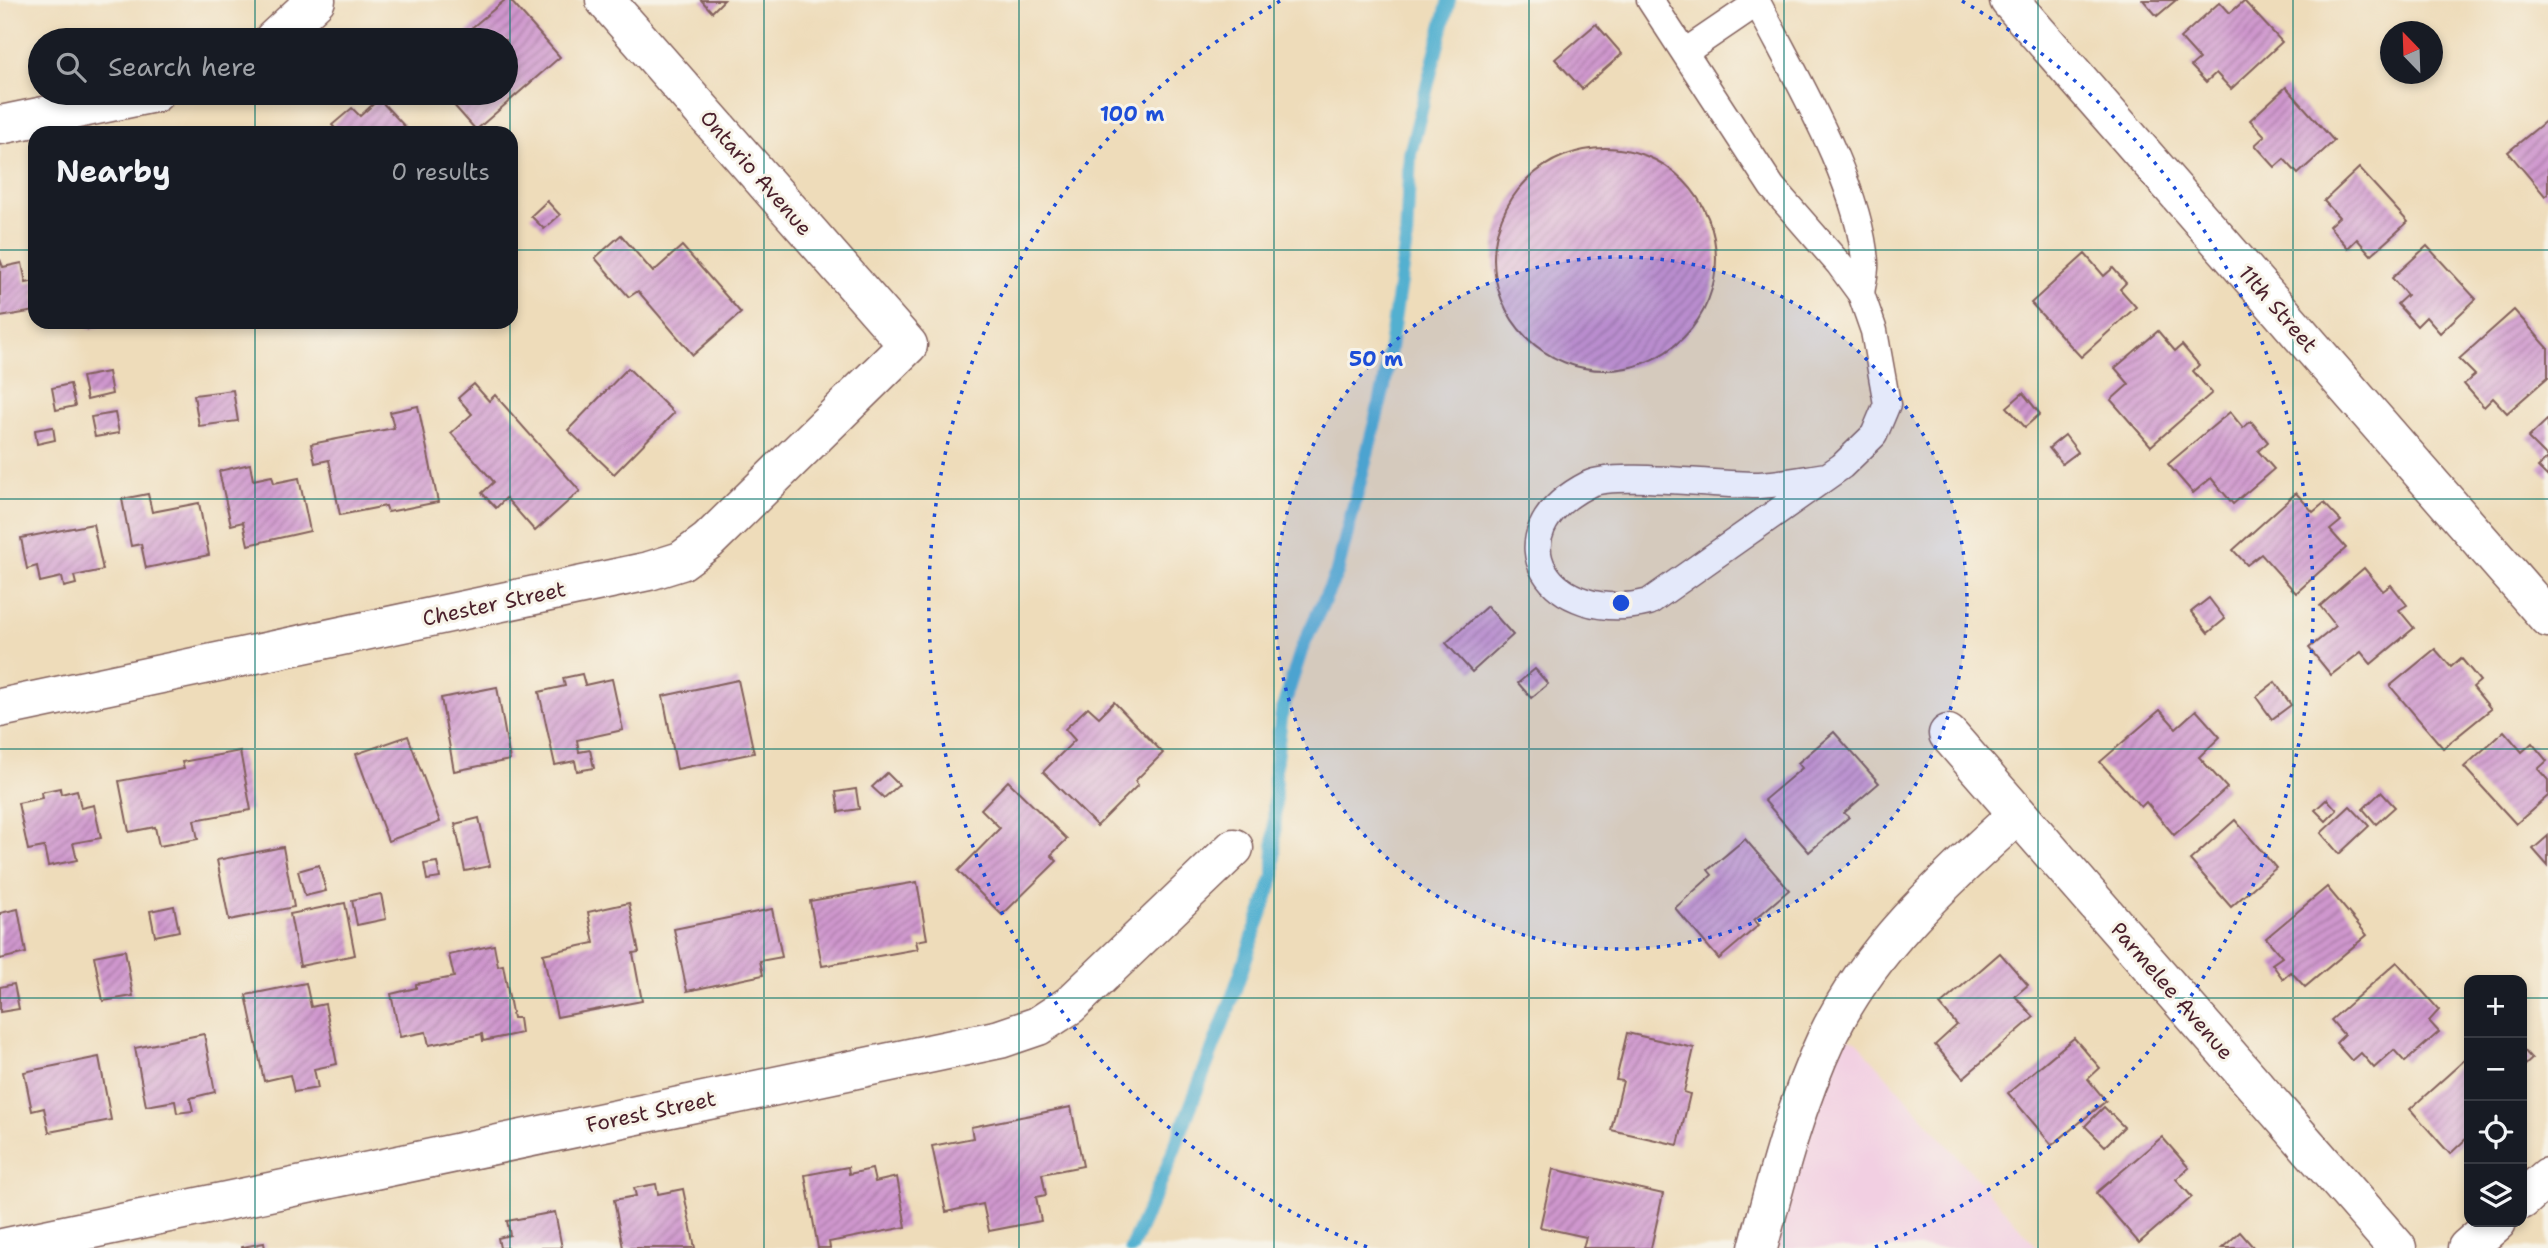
<!DOCTYPE html>
<meta charset="utf-8">
<style>
:root{--surface:#171b24;--page:#242831;--text:#f1f3f6;--muted:#9ea1a6;--line:#363941}
body{margin:0;font-family:"Shantell Sans",sans-serif;background:var(--page);color:var(--text)}
.controls{position:absolute;right:21px;bottom:21px;display:grid;overflow:hidden;border-radius:14px;box-shadow:0 4px 10px #0003}
.controls button{width:63px;height:63px;display:grid;place-items:center;padding:0;border:0;border-bottom:2px solid var(--line);background:var(--surface);color:var(--text);font:35px sans-serif}
.compass{position:absolute;left:2380px;top:21px;width:63px;height:63px;border-radius:50%;background:var(--surface);box-shadow:0 4px 10px #0003;rotate:337deg}
.list{margin:0;padding:0;list-style:none}
h2{display:flex;justify-content:space-between;align-items:center;height:91px;margin:0;padding:0 28px;font-size:30px}
h2 small{font-size:23px;font-weight:400;color:var(--muted)}
.icon{flex:none;width:38px;height:38px;fill:none;stroke:currentColor;stroke-width:2;stroke-linecap:round;stroke-linejoin:round}
.map{position:relative;flex:none;width:2548px;height:1248px;overflow:hidden}
.search{position:absolute;background:var(--surface);box-shadow:0 4px 10px #0003;left:28px;top:28px;width:490px;height:77px;display:flex;align-items:center;gap:18px;box-sizing:border-box;padding:0 24px;border-radius:38px;color:var(--muted);font-size:26px}
.panel{position:absolute;background:var(--surface);box-shadow:0 4px 10px #0003;left:28px;top:126px;width:490px;height:203px;border-radius:21px}
.map>svg:first-child{display:block}
.built{fill:#f2cfe2}
.lines{fill:none;stroke-linecap:round;stroke-linejoin:round}
.stream{stroke:#52b0d0;stroke-width:14}
.building{fill:url(#building-hatch)}
.service-casing{stroke:#83615d;stroke-width:29}
.minor-casing{stroke:#83615d;stroke-width:41}
.service{stroke:#fff;stroke-width:26}
.minor{stroke:#fff;stroke-width:38}
.grid{fill:none;stroke:#0f766e;stroke-width:2;stroke-opacity:0.55}
.ring{fill:none;stroke:#1d4ed8;stroke-width:3.5;stroke-dasharray:3.5 7}
.labels{text-anchor:middle;stroke-width:6;stroke-linejoin:round;paint-order:stroke}
.street-label{font-size:21px;fill:#4a1f2b;stroke:#f7f3e8}
.centre{fill:#1d4ed8;stroke:#f7f3e8;stroke-width:3.5}
.ring-label{font-size:21px;text-anchor:middle;font-weight:bold;fill:#1d4ed8;stroke:#f7f3e8;stroke-width:6;stroke-linejoin:round;paint-order:stroke}
</style>
<div class="map">
<svg width="2548" height="1248" viewBox="0 0 2548 1248">
<defs>
<pattern id="building-hatch" width="6" height="6" patternUnits="userSpaceOnUse" patternTransform="scale(1.75)"><rect width="6" height="6" fill="#cf97ce"/><path d="M-1 1l2-2M0 6l6-6M5 7l2-2" fill="none" stroke="#aa7ba7"/></pattern>
</defs>
<rect width="100%" height="100%" fill="#f7f3e8"/>
<filter id="ink" filterUnits="userSpaceOnUse"><feTurbulence type="fractalNoise" baseFrequency=".0143" numOctaves="2"/><feDisplacementMap in="SourceGraphic" scale="14" xChannelSelector="R" yChannelSelector="G"/><feConvolveMatrix kernelMatrix="1 2 1 2 8 2 1 2 1" color-interpolation-filters="sRGB"/></filter>
<filter id="wash" filterUnits="userSpaceOnUse"><feTurbulence type="fractalNoise" baseFrequency=".00686" numOctaves="4" result="noise"/><feDisplacementMap in="SourceGraphic" scale="28" xChannelSelector="R" yChannelSelector="G"/><feGaussianBlur stdDeviation="1.57" result="paint"/><feColorMatrix in="noise" values="0 0 0 0 0 0 0 0 0 0 0 0 0 0 0 0 0 1.4 0 .05"/><feComposite in="paint" operator="in"/></filter>
<g filter="url(#wash)">
<rect width="100%" height="100%" fill="#eedcba"/>
<!-- built -->
<path class="built" d="M 1829,1034 L 1856,1041 L 2038,1248 L 1758,1248 Z"/>
<g class="lines">
<!-- stream -->
<path class="stream" d="M 1131,1248 L 1166,1170 L 1230,1004 L 1274,876 L 1275,767 L 1282,711 L 1302,648 L 1337,572 L 1384,387 L 1406,241 L 1410,154 L 1449,0"/>
</g>
<g id="blocks">
<!-- building -->
<g class="building">
<path d="M 505,0 L 510,0 L 560,57 L 476,130 L 443,93 L 506,93 L 506,40 L 457,40 Z"/>
<path d="M 701,0 L 724,0 L 712,12 Z"/>
<path d="M 2143,0 L 2176,0 L 2157,16 Z"/>
<path d="M 2244,1 L 2282,42 L 2231,89 L 2216,73 L 2206,82 L 2191,66 L 2199,59 L 2180,38 L 2220,2 L 2230,13 Z"/>
<path d="M 1596,24 L 1622,54 L 1582,89 L 1555,59 Z"/>
<path d="M 2286,87 L 2334,141 L 2298,174 L 2284,159 L 2275,167 L 2255,145 L 2265,136 L 2250,120 Z"/>
<path d="M 379,99 L 411,133 L 339,133 L 332,125 L 352,108 L 360,116 Z"/>
<path d="M 2548,119 L 2548,194 L 2545,196 L 2508,152 Z"/>
<circle cx="1605" cy="259" r="111"/>
<path d="M 2359,168 L 2408,222 L 2371,255 L 2357,239 L 2348,248 L 2329,226 L 2339,217 L 2324,201 Z"/>
<path d="M 547,201 L 560,215 L 544,229 L 531,216 Z"/>
<path d="M 621,235 L 653,272 L 682,246 L 741,313 L 693,355 L 638,291 L 629,297 L 595,258 Z"/>
<path d="M 2427,246 L 2476,299 L 2440,333 L 2426,317 L 2417,326 L 2397,304 L 2407,295 L 2392,278 Z"/>
<path d="M 2085,254 L 2104,276 L 2113,268 L 2126,283 L 2120,289 L 2136,307 L 2081,357 L 2031,303 Z"/>
<path d="M 0,259 L 3,267 L 22,263 L 26,283 L 35,281 L 35,311 L 0,317 Z"/>
<path d="M 2514,310 L 2548,348 L 2548,377 L 2507,413 L 2493,398 L 2484,407 L 2464,384 L 2475,375 L 2459,359 Z"/>
<path d="M 86,322 L 117,322 L 117,323 L 88,329 Z"/>
<path d="M 2158,331 L 2175,351 L 2182,345 L 2199,365 L 2193,371 L 2212,393 L 2151,446 L 2111,400 L 2129,384 L 2115,368 Z"/>
<path d="M 628,368 L 674,413 L 614,474 L 568,430 Z"/>
<path d="M 108,372 L 112,394 L 87,400 L 82,377 Z"/>
<path d="M 70,384 L 75,406 L 56,410 L 52,388 Z"/>
<path d="M 474,384 L 489,401 L 495,395 L 580,491 L 535,531 L 506,498 L 496,508 L 482,493 L 494,482 L 451,433 L 472,414 L 458,398 Z"/>
<path d="M 233,390 L 238,421 L 199,426 L 194,395 Z"/>
<path d="M 2023,393 L 2040,414 L 2025,427 L 2007,407 Z"/>
<path d="M 418,406 L 438,502 L 388,512 L 386,506 L 340,515 L 329,460 L 315,463 L 311,444 L 394,428 L 390,412 Z"/>
<path d="M 2230,412 L 2243,428 L 2251,421 L 2268,442 L 2258,451 L 2274,469 L 2233,504 L 2211,478 L 2193,493 L 2168,464 Z"/>
<path d="M 115,413 L 119,433 L 95,437 L 91,417 Z"/>
<path d="M 2548,419 L 2548,477 L 2538,467 L 2548,458 L 2528,438 Z"/>
<path d="M 53,427 L 55,440 L 37,444 L 35,430 Z"/>
<path d="M 2065,435 L 2078,452 L 2062,464 L 2049,448 Z"/>
<path d="M 250,464 L 253,480 L 272,476 L 274,483 L 299,478 L 310,531 L 248,545 L 243,522 L 231,525 L 219,471 Z"/>
<path d="M 2296,493 L 2313,512 L 2324,503 L 2341,521 L 2330,530 L 2346,548 L 2296,593 L 2261,554 L 2247,565 L 2233,550 Z"/>
<path d="M 148,494 L 152,512 L 199,503 L 209,555 L 146,568 L 141,544 L 131,546 L 122,499 Z"/>
<path d="M 93,524 L 103,570 L 74,576 L 76,584 L 64,587 L 62,577 L 40,582 L 37,566 L 27,569 L 21,538 Z"/>
<path d="M 2364,568 L 2383,591 L 2391,585 L 2407,605 L 2399,610 L 2414,628 L 2371,664 L 2361,652 L 2331,675 L 2309,648 L 2336,626 L 2320,606 Z"/>
<path d="M 2209,598 L 2225,619 L 2208,633 L 2191,612 Z"/>
<path d="M 1487,606 L 1513,635 L 1472,672 L 1446,643 Z"/>
<path d="M 2435,649 L 2451,667 L 2461,658 L 2480,681 L 2473,687 L 2491,709 L 2443,748 L 2390,686 Z"/>
<path d="M 1535,669 L 1548,684 L 1531,698 L 1518,683 Z"/>
<path d="M 582,674 L 585,685 L 612,679 L 623,730 L 577,740 L 579,752 L 590,750 L 594,768 L 577,771 L 575,761 L 555,765 L 539,692 L 565,686 L 563,678 Z"/>
<path d="M 738,680 L 754,753 L 677,769 L 663,696 Z"/>
<path d="M 2275,682 L 2291,705 L 2272,719 L 2256,697 Z"/>
<path d="M 497,687 L 510,760 L 454,771 L 441,698 Z"/>
<path d="M 1114,702 L 1163,753 L 1135,781 L 1138,785 L 1097,826 L 1043,772 L 1075,740 L 1065,729 L 1088,707 L 1099,717 Z"/>
<path d="M 2160,710 L 2176,728 L 2196,710 L 2220,737 L 2199,757 L 2227,788 L 2174,835 L 2146,802 L 2141,807 L 2100,762 Z"/>
<path d="M 2504,731 L 2522,752 L 2532,743 L 2547,761 L 2538,769 L 2548,780 L 2548,796 L 2516,824 L 2464,767 Z"/>
<path d="M 1834,732 L 1879,783 L 1844,813 L 1849,817 L 1809,852 L 1764,800 L 1802,768 L 1798,763 Z"/>
<path d="M 408,736 L 440,822 L 388,841 L 356,754 Z"/>
<path d="M 240,751 L 251,810 L 194,820 L 198,839 L 159,846 L 155,827 L 129,832 L 119,781 L 184,769 L 182,762 Z"/>
<path d="M 887,773 L 899,785 L 884,798 L 872,787 Z"/>
<path d="M 1008,781 L 1067,839 L 1051,855 L 1057,861 L 1002,915 L 958,871 L 1000,828 L 981,809 Z"/>
<path d="M 60,788 L 61,794 L 77,790 L 81,808 L 94,805 L 101,838 L 73,843 L 77,860 L 48,866 L 44,847 L 28,850 L 18,803 L 42,798 L 41,792 Z"/>
<path d="M 856,789 L 859,809 L 839,812 L 836,792 Z"/>
<path d="M 2381,792 L 2395,807 L 2376,824 L 2363,809 Z"/>
<path d="M 2327,799 L 2337,810 L 2326,821 L 2315,810 Z"/>
<path d="M 2350,806 L 2369,826 L 2339,854 L 2321,833 Z"/>
<path d="M 479,818 L 490,866 L 465,871 L 455,824 Z"/>
<path d="M 2235,820 L 2276,868 L 2231,907 L 2190,860 Z"/>
<path d="M 2548,836 L 2548,866 L 2533,849 Z"/>
<path d="M 1745,839 L 1789,890 L 1754,920 L 1759,925 L 1719,959 L 1675,908 L 1712,875 L 1708,870 Z"/>
<path d="M 283,847 L 294,907 L 229,920 L 217,860 Z"/>
<path d="M 437,862 L 440,878 L 427,880 L 424,864 Z"/>
<path d="M 319,865 L 326,891 L 305,896 L 298,871 Z"/>
<path d="M 917,882 L 927,939 L 916,941 L 918,949 L 822,966 L 810,901 Z"/>
<path d="M 2327,887 L 2367,935 L 2305,987 L 2291,972 L 2283,979 L 2272,964 L 2282,957 L 2266,938 Z"/>
<path d="M 381,894 L 386,919 L 357,925 L 352,900 Z"/>
<path d="M 345,903 L 355,955 L 300,966 L 290,914 Z"/>
<path d="M 629,903 L 639,952 L 633,953 L 642,1001 L 557,1017 L 543,954 L 594,943 L 588,912 Z"/>
<path d="M 174,906 L 179,931 L 155,936 L 150,911 Z"/>
<path d="M 18,909 L 26,953 L 0,959 L 0,913 Z"/>
<path d="M 772,909 L 782,957 L 760,961 L 763,975 L 687,991 L 674,929 Z"/>
<path d="M 494,945 L 498,966 L 503,965 L 513,1018 L 519,1018 L 521,1033 L 483,1041 L 482,1034 L 429,1045 L 426,1032 L 400,1037 L 391,994 L 416,988 L 416,984 L 454,977 L 449,955 Z"/>
<path d="M 125,950 L 133,996 L 103,1001 L 94,956 Z"/>
<path d="M 2000,953 L 2028,985 L 2015,996 L 2034,1017 L 1963,1078 L 1935,1045 L 1957,1025 L 1940,1005 Z"/>
<path d="M 2397,962 L 2439,1010 L 2429,1021 L 2439,1032 L 2405,1062 L 2394,1050 L 2374,1068 L 2361,1053 L 2352,1061 L 2336,1043 L 2344,1035 L 2331,1020 Z"/>
<path d="M 306,983 L 311,1007 L 325,1004 L 337,1064 L 314,1069 L 318,1088 L 294,1092 L 290,1075 L 264,1081 L 246,995 Z"/>
<path d="M 14,984 L 19,1009 L 0,1012 L 0,987 Z"/>
<path d="M 1627,1033 L 1694,1048 L 1684,1092 L 1690,1094 L 1678,1145 L 1611,1130 L 1623,1081 L 1616,1080 Z"/>
<path d="M 204,1034 L 215,1092 L 190,1098 L 193,1111 L 177,1113 L 175,1101 L 146,1106 L 135,1048 Z"/>
<path d="M 2074,1038 L 2100,1068 L 2088,1079 L 2106,1101 L 2052,1145 L 2008,1093 Z"/>
<path d="M 2522,1048 L 2532,1059 L 2522,1068 Z"/>
<path d="M 2469,1056 L 2469,1136 L 2450,1154 L 2410,1109 Z"/>
<path d="M 99,1057 L 111,1120 L 49,1132 L 44,1108 L 32,1111 L 24,1072 Z"/>
<path d="M 1071,1107 L 1083,1166 L 1042,1174 L 1046,1195 L 1036,1197 L 1041,1221 L 989,1231 L 983,1204 L 946,1212 L 932,1146 L 973,1138 L 971,1127 Z"/>
<path d="M 2104,1107 L 2124,1127 L 2105,1146 L 2085,1126 Z"/>
<path d="M 2162,1137 L 2189,1168 L 2176,1179 L 2192,1197 L 2139,1243 L 2096,1193 Z"/>
<path d="M 848,1167 L 849,1174 L 872,1169 L 875,1182 L 897,1177 L 906,1227 L 829,1242 L 830,1248 L 818,1248 L 805,1175 Z"/>
<path d="M 1553,1169 L 1663,1194 L 1651,1248 L 1583,1248 L 1586,1237 L 1540,1227 Z"/>
<path d="M 656,1184 L 658,1194 L 683,1189 L 695,1248 L 623,1248 L 614,1200 L 636,1196 L 634,1188 Z"/>
<path d="M 555,1212 L 562,1248 L 500,1248 L 498,1238 L 510,1235 L 507,1221 Z"/>
<path d="M 2240,1232 L 2254,1248 L 2222,1248 Z"/>
<path d="M 264,1243 L 265,1248 L 242,1248 L 242,1247 Z"/>
</g>
</g>
</g>
<g filter="url(#ink)">
<use href="#blocks" fill-opacity="0" stroke="#83615d" stroke-width="2"/>
<g class="lines">
<!-- service casing -->
<g class="service-casing">
<g id="service">
<path d="M 1650,0 L 1772,187 L 1839,264 L 1861,294 L 1874,331 L 1887,404 L 1874,435 L 1842,466 L 1649,602 C 1551,627 1488,535 1589,484 C 1614,471 1722,486 1759,485 C 1781,484 1805,479 1827,476"/>
<path d="M 1756,0 C 1793,73 1859,181 1865,262 C 1866,272 1862,284 1861,294"/>
<path d="M 1685,52 L 1757,3"/>
</g>
</g>
<!-- minor casing -->
<g class="minor-casing">
<g id="minor">
<path d="M 2009,0 L 2548,618"/>
<path d="M 273,40 L 316,0"/>
<path d="M 0,125 L 155,93"/>
<path d="M 0,708 L 649,571 L 681,561 L 708,541 L 908,345 L 605,0"/>
<path d="M 1948,734 L 2397,1248"/>
<path d="M 2522,1200 L 2548,1177"/>
<path d="M 2,1248 L 1000,1039 L 1038,1026 L 1070,1005 L 1234,848"/>
<path d="M 1758,1248 C 1777,1176 1796,1103 1828,1035 C 1871,946 1946,880 2018,814"/>
<path d="M 2467,1248 L 2497,1222"/>
</g>
</g>
<!-- service -->
<use href="#service" class="service"/>
<!-- minor -->
<use href="#minor" class="minor"/>
</g>
</g>
<!-- grid -->
<path class="grid" d="M 255,0 L 255,40M 510,0 L 510,133M 764,0 L 764,1248M 1019,0 L 1019,1248M 1274,0 L 1274,1248M 1529,0 L 1529,1248M 1784,0 L 1784,1248M 2038,0 L 2038,1248M 2293,0 L 2293,1248M 255,93 L 255,133M 0,250 L 35,250M 511,250 L 2548,250M 255,322 L 255,1248M 510,322 L 510,1248M 0,499 L 2548,499M 0,749 L 2548,749M 0,998 L 2469,998M 2522,998 L 2548,998"/>
<!-- distance rings -->
<circle cx="1621" cy="603" r="346" fill="#1d4ed8" fill-opacity=".12"/>
<g class="ring">
<circle cx="1621" cy="603" r="346"/>
<path d="M1367 1247A692 692 0 0 1 1280 1M1962 1A692 692 0 0 1 1875 1247"/>
</g>
<g class="labels">
<!-- street labels -->
<g class="street-label">
<text transform="translate(756 173) rotate(49)" y="7">Ontario Avenue</text>
<text transform="translate(2278 309) rotate(49)" y="7">11th Street</text>
<text transform="translate(494 604) rotate(-12)" y="7">Chester Street</text>
<text transform="translate(2172 991) rotate(49)" y="7">Parmelee Avenue</text>
<text transform="translate(651 1112) rotate(-12)" y="7">Forest Street</text>
</g>
</g>
<circle cx="1621" cy="603" r="10" class="centre"/>
<g class="ring-label">
<text x="1132" y="121">100 m</text>
<text x="1376" y="366">50 m</text>
</g>
</svg>
<div class="controls">
<button>+</button>
<button>−</button>
<button><svg class="icon" aria-label="locate" viewBox="0 0 24 24"><circle cx="12" cy="12" r="6"/><path d="M12 2v4M12 18v4M2 12h4M18 12h4"/></svg></button>
<button><svg class="icon" aria-label="layers" viewBox="0 0 24 24"><path d="M12 4l9 5-9 5-9-5zM3 14l9 5 9-5"/></svg></button>
</div>
<svg class="compass" viewBox="-18 -18 36 36"><path d="M0-13l5 13h-10z" fill="#e53935"/><path d="M0 13l5-13h-10z" fill="#9ea1a6"/></svg>
<div class="search"><svg class="icon" aria-label="search" viewBox="0 0 24 24"><circle cx="10" cy="10" r="6"/><path d="M15 15l6 6"/></svg>Search here</div>
<section class="panel">
<h2>Nearby<small>0 results</small></h2>
<ul class="list">
</ul>
</section>
</div>
